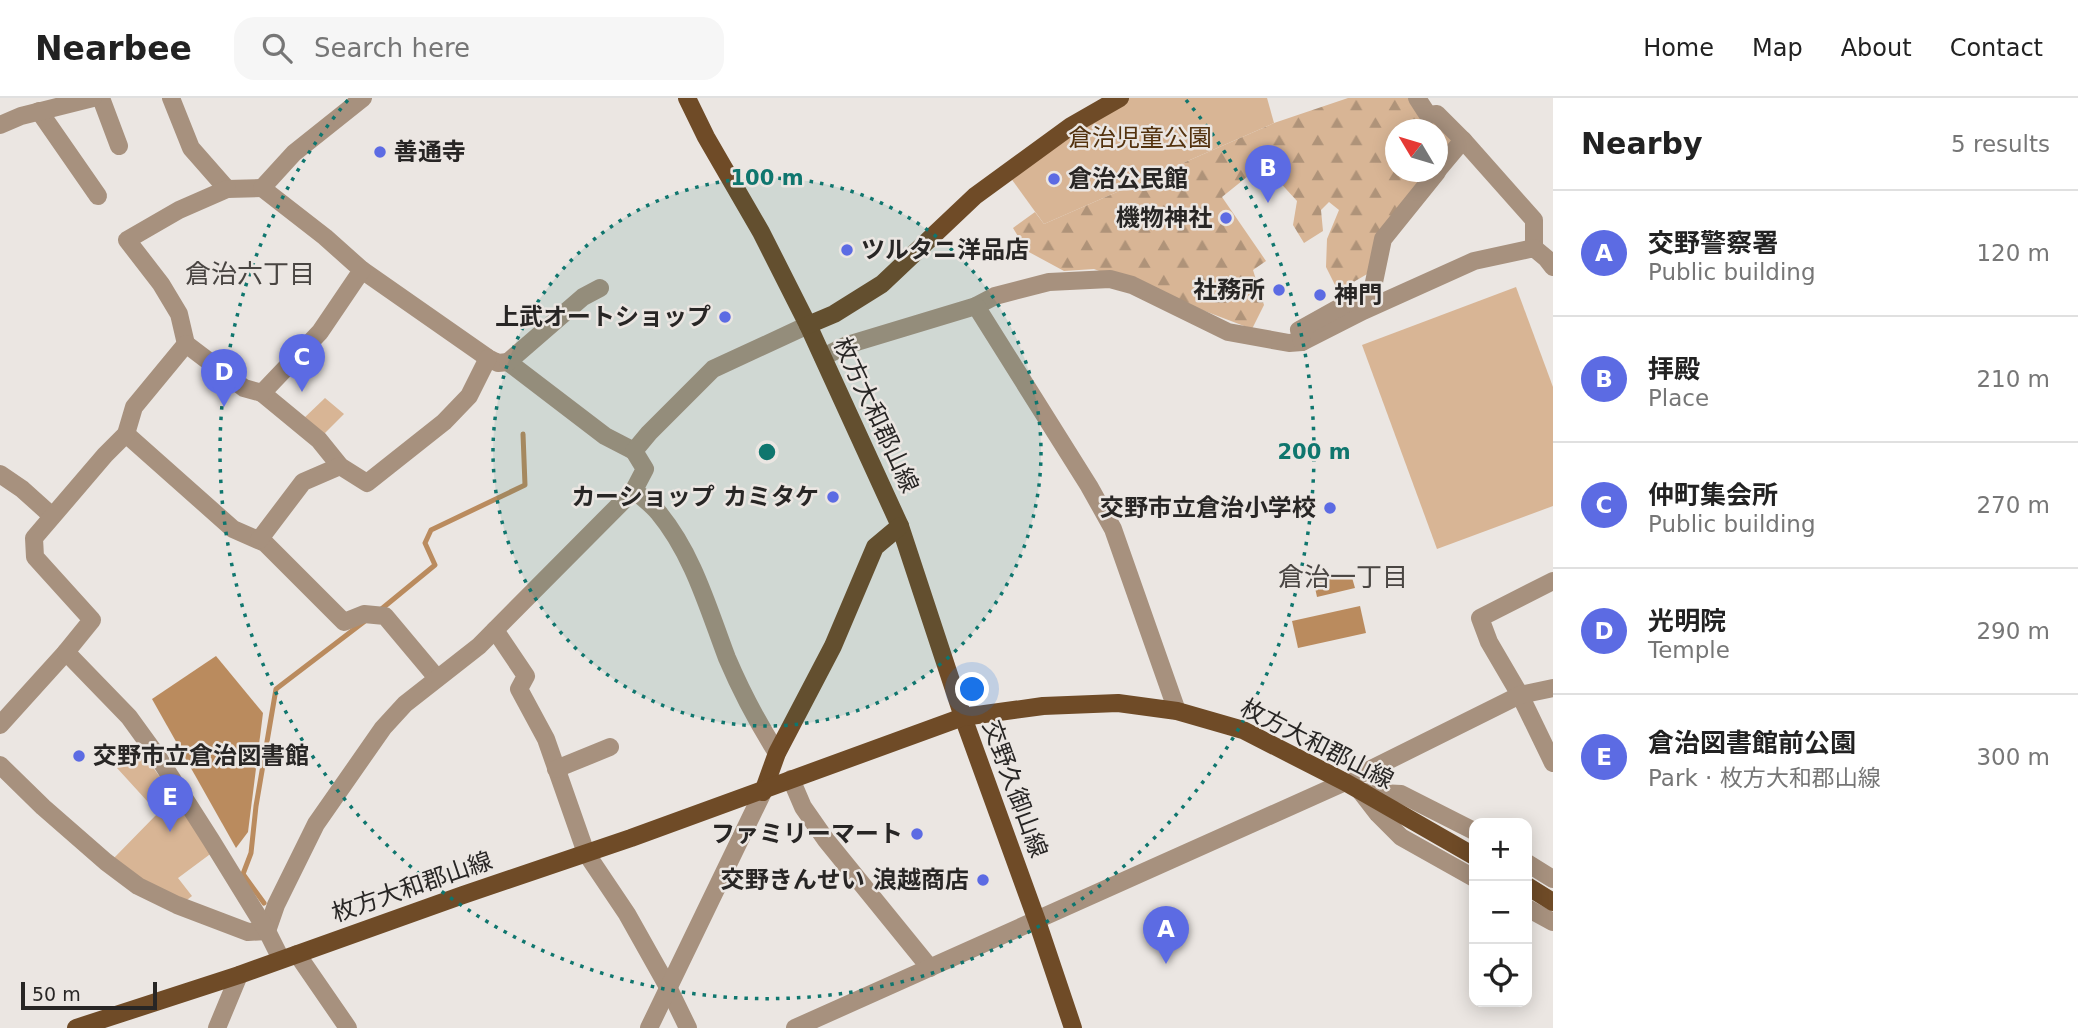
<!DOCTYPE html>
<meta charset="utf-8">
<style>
:root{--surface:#fff;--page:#f6f6f6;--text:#222;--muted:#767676;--line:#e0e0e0;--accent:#5c6be3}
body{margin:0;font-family:"DejaVu Sans","Noto Sans JP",sans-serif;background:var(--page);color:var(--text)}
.controls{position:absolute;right:21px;bottom:21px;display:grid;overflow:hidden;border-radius:14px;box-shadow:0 4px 18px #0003}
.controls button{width:63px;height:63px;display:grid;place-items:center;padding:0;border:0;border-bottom:2px solid var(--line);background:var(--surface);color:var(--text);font:35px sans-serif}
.compass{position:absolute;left:1385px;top:21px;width:63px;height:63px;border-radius:50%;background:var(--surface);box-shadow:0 4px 18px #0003;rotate:308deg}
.scale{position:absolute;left:21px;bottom:18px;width:136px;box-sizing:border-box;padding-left:7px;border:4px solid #282625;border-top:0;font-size:19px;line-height:24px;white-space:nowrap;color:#282625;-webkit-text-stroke:5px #ebe6e2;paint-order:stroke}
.you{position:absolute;left:973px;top:592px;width:24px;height:24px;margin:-18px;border:5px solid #fff;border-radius:50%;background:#1a73e8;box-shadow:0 0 0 10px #1a73e833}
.badge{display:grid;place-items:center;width:46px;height:46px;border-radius:50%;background:var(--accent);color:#fff;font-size:23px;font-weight:700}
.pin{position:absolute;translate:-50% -58px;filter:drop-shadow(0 2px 4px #0008)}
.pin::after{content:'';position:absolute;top:37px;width:24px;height:21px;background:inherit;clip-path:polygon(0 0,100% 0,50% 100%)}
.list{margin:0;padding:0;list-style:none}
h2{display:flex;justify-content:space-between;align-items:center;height:91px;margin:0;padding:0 28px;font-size:30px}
h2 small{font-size:23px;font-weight:400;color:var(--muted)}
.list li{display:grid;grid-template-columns:46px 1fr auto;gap:21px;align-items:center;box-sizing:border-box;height:126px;padding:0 28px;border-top:2px solid var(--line)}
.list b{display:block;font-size:26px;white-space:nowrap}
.list p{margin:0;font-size:23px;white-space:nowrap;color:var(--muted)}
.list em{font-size:23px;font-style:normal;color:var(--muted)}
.icon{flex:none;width:38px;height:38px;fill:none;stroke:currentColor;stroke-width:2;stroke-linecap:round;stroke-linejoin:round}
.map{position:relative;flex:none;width:1553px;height:930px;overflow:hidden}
header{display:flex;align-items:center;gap:42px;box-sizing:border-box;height:98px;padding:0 35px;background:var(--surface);border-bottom:2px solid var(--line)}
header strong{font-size:33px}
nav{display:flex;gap:38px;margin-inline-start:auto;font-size:24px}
.search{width:490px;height:63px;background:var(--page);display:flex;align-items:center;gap:18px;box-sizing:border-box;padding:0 24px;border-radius:21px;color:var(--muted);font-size:26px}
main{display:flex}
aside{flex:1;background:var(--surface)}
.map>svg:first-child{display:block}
.green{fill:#d8b595}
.forest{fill:url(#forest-firs)}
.water{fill:#ba8b5e}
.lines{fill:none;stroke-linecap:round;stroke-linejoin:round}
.stream{stroke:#ba8b5e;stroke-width:5}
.minor{stroke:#a7917e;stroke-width:18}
.major{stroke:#6f4b27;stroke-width:18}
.ring{fill:none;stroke:#0f766e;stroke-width:3.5;stroke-dasharray:3.5 7}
.poi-dot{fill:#5c6be3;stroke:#ebe6e2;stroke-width:2.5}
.labels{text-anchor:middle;stroke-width:5;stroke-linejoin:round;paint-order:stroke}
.park-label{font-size:24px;fill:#53320e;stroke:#ebe6e2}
.poi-label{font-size:24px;font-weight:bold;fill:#282625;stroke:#ebe6e2;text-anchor:end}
.street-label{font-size:24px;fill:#282625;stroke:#ebe6e2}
.neighbourhood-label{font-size:26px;fill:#494542;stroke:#ebe6e2}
.centre{fill:#0f766e;stroke:#ebe6e2;stroke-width:3.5}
.ring-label{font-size:21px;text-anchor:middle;font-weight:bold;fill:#0f766e;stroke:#ebe6e2;stroke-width:5;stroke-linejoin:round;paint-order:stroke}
</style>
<header>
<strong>Nearbee</strong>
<div class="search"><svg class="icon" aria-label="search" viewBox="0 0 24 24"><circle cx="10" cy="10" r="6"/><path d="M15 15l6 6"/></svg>Search here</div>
<nav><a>Home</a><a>Map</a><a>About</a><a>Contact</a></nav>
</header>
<main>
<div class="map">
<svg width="1553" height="930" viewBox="0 0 1553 930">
<defs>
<pattern id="forest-firs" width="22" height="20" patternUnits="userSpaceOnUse" patternTransform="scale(1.75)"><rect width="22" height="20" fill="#d8b595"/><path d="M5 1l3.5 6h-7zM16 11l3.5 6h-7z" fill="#af9379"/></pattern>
</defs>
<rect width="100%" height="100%" fill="#ebe6e2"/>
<!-- green -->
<g class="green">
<path d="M 1129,0 L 1267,0 L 1274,25 L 1044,126 L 1010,79 L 1088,23 Z"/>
<path d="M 1516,189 L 1553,289 L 1553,408 L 1437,451 L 1362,247 Z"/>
<path d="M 325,300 L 344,316 L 320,340 L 302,322 Z"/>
<path d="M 140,651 L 213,754 L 178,780 L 192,798 L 183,805 L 157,792 L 113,761 L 158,715 L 117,670 Z"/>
</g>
<!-- forest -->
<path class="forest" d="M 1348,0 L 1410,0 L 1438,25 L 1453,43 L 1438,62 L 1437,32 L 1395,32 L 1395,74 L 1429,74 L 1369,175 L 1338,193 L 1326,169 L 1327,141 L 1339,112 L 1329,104 L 1321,112 L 1323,133 L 1304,145 L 1293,127 L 1297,103 L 1263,66 L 1222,99 L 1266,163 L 1253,172 L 1264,207 L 1252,231 L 1094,171 L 1064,173 L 1027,153 L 1013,130 L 1035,114 L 1044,126 L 1274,25 Z"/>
<!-- water -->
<g class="water">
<path d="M 1351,476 L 1355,490 L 1317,499 L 1314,485 Z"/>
<path d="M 1360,508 L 1366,535 L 1298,550 L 1292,523 Z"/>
<path d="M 216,558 L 263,615 L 248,734 L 236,750 L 152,601 Z"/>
</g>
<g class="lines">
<!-- stream -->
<g class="stream">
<path d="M 379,513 L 435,467 L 425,445 L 431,432 L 525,387 L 523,336"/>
<path d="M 264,805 L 243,776 L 251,755 L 256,708 L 276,591 L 365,523"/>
</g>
<!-- minor -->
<g class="minor">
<path d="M 101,0 L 119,48"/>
<path d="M 171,0 L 191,50 L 227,91 L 262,90"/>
<path d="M 1417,0 L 1428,17 L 1437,16 L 1463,42 L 1534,122 L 1534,150"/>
<path d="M 39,13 L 98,98"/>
<path d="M 0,27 L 21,18 L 93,0"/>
<path d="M 1437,73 L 1463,42"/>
<path d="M 362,172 L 488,260 L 498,265 L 508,264 L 605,338 L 634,353"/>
<path d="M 976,208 L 995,198 L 1049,184 L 1110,181 L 1132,187 L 1228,234 L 1289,245 L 1302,244 L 1363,213 L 1474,163 L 1534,150 L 1546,160 L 1553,169"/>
<path d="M 1302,244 L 1299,232 L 1369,193 L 1373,189 L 1383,141 L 1437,74"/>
<path d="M 186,246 L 179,216 L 161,186 L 127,142 L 179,112 L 227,91"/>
<path d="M 823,259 L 847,247 L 976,208 L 1089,388 L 1113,431 L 1177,613"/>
<path d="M 508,264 L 583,199 L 600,190"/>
<path d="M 262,295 L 319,342 L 340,368 L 367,385 L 444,324 L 469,298 L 488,260"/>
<path d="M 126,336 L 233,431 L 265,445 L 344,524 L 364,516 L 385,518 L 437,580"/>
<path d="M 0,376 L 22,391 L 52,418"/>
<path d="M 634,392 C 642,399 651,406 658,414 C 693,456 708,510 727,560 C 741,593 758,625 777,655"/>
<path d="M 259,442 L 303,384 L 340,368"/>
<path d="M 1553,483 L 1480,520 L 1489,544 L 1520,597 L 1553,665"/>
<path d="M 495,532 L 526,578 L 519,591 L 546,641 L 586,755 L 627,816 L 668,889 L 688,930"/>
<path d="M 0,627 L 66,554"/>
<path d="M 0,667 L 43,709 L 106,764 L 138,788 L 177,807 L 248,834 L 267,833 L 276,807 L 316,726 L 383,630 L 405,606 L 479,548 L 634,392 L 645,371 L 634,353 L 649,335 L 713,271 L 808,227"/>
<path d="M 556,671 L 610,649"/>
<path d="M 791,681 L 803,709 L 826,742 L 930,870"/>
<path d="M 1361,694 L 1378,716 L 1401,739 L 1474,780"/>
<path d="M 1361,694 L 1401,696 L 1474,733"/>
<path d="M 1527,765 L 1553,781"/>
<path d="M 1527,810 L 1553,824"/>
<path d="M 297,856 L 348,930"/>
<path d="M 281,861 L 267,833 L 211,742 L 158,659 L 129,619 L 66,554 L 92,522 L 35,459 L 34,440 L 105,357 L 126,336 L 134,309 L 186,246 L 244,290 L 262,295 L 320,234 L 362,172 L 325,139 L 262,90 L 294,55 L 363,0"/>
<path d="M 217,930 L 239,877"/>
<path d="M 649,930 L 763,694"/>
<path d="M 795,930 L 1345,684 L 1520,597 L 1553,590"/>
</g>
<!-- major -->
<g class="major">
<path d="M 687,0 L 706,39 L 761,134 L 808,227 L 900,428 L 963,619 L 1037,823 L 1073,930"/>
<path d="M 808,227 L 834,216 L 882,186 L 975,98 L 1071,28 L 1120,0"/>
<path d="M 763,694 L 777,655 L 833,548 L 875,449 L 900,428"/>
<path d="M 1527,788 L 1553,804"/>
<path d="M 76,930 L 239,877 L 463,797 L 631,740 L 963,619 L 1043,608 L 1118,605 L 1177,613 L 1243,632 L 1345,684 L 1474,758"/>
</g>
</g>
<!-- distance rings -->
<circle cx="767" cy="354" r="274" fill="#0f766e" fill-opacity=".12"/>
<g class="ring">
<circle cx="767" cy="354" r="274"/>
<path d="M1186 2A547 547 0 1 1 348 2"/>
</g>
<!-- markers -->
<g class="poi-dot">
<circle cx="380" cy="54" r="7"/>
<circle cx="1054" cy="81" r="7"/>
<circle cx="1226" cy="120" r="7"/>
<circle cx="847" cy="152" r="7"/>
<circle cx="1279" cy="192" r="7"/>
<circle cx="1320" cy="197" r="7"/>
<circle cx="725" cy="219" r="7"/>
<circle cx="833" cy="399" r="7"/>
<circle cx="1330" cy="410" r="7"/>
<circle cx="79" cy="658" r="7"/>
<circle cx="917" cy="736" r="7"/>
<circle cx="983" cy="782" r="7"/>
</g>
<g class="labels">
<!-- park labels -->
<g class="park-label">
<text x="1140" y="48">倉治児童公園</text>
</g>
<!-- poi labels -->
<g class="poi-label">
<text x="394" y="62" text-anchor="start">善通寺</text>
<text x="1068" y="89" text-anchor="start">倉治公民館</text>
<text x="1212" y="128">機物神社</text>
<text x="861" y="160" text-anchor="start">ツルタニ洋品店</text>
<text x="1265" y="200">社務所</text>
<text x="1334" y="205" text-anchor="start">神門</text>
<text x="711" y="227">上武オートショップ</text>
<text x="819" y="407">カーショップ カミタケ</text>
<text x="1316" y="418">交野市立倉治小学校</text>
<text x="93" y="666" text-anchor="start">交野市立倉治図書館</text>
<text x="903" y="744">ファミリーマート</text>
<text x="969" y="790">交野きんせい 浪越商店</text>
</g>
<!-- street labels -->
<g class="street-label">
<text transform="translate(876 317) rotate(65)" y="8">枚方大和郡山線</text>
<text transform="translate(1317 646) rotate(27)" y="8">枚方大和郡山線</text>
<text transform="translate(1015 691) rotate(70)" y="8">交野久御山線</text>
<text transform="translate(412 789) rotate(-19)" y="8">枚方大和郡山線</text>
</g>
<!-- neighbourhood labels -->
<g class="neighbourhood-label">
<text x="250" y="185">倉治六丁目</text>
<text x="1343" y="488">倉治一丁目</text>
</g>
</g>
<circle cx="767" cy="354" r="10" class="centre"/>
<g class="ring-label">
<text x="767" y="87">100 m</text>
<text x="1314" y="361">200 m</text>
</g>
</svg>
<div class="controls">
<button>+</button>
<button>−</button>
<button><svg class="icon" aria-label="locate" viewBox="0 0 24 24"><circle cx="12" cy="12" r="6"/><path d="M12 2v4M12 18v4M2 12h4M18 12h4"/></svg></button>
</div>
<svg class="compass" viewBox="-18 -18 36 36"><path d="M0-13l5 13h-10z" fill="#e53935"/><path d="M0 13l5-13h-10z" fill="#767676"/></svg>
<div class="scale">50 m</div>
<div class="you"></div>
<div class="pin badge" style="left:1166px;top:866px">A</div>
<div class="pin badge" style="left:1268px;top:105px">B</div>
<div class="pin badge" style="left:302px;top:294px">C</div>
<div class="pin badge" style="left:224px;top:309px">D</div>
<div class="pin badge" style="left:170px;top:734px">E</div>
</div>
<aside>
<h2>Nearby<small>5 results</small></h2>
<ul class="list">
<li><span class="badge">A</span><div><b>交野警察署</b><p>Public building</p></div><em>120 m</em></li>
<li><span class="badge">B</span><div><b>拝殿</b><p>Place</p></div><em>210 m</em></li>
<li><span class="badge">C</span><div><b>仲町集会所</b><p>Public building</p></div><em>270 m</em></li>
<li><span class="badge">D</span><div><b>光明院</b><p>Temple</p></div><em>290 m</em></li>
<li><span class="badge">E</span><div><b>倉治図書館前公園</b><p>Park · 枚方大和郡山線</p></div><em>300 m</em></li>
</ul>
</aside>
</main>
